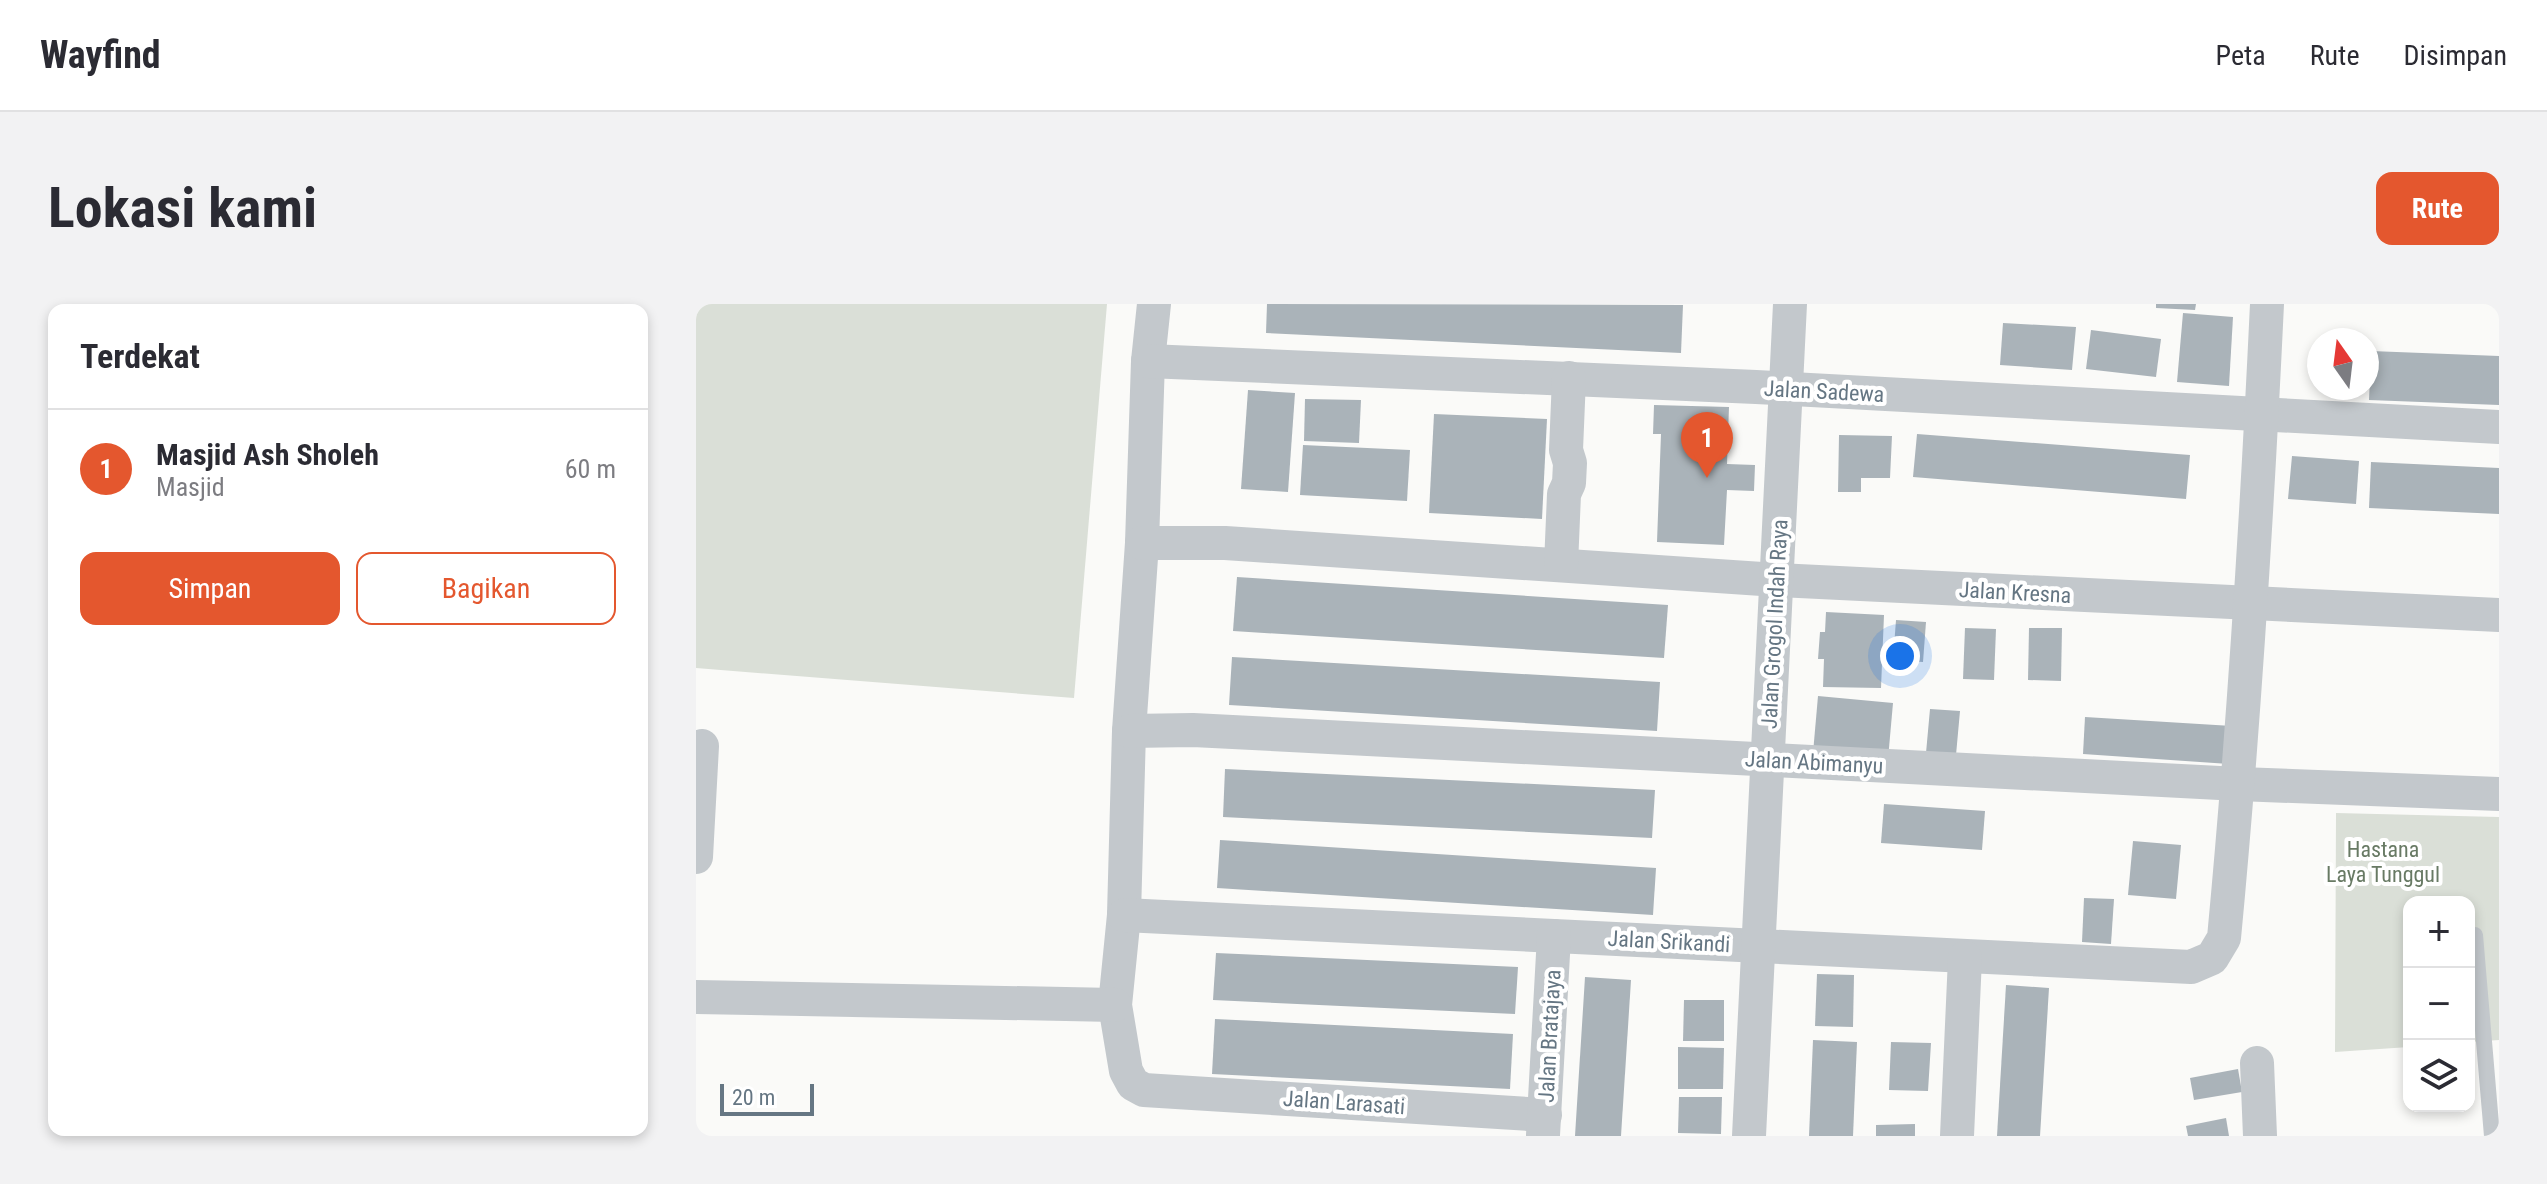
<!DOCTYPE html>
<html lang="id">
<meta charset="utf-8">
<style>
:root{--surface:#fff;--page:#f2f2f3;--text:#2b2b33;--muted:#7c7c81;--line:#e1e1e2;--accent:#e4572e}
body{margin:0;font-family:"Roboto Condensed",sans-serif;background:var(--page);color:var(--text)}
.controls{position:absolute;right:24px;bottom:24px;display:grid;overflow:hidden;border-radius:16px;box-shadow:0 4px 12px #0003}
.controls button{width:72px;height:72px;display:grid;place-items:center;padding:0;border:0;border-bottom:2px solid var(--line);background:var(--surface);color:var(--text);font:40px sans-serif}
.compass{position:absolute;left:1611px;top:24px;width:72px;height:72px;border-radius:50%;background:var(--surface);box-shadow:0 4px 12px #0003;rotate:346deg}
.scale{position:absolute;left:24px;bottom:20px;width:94px;box-sizing:border-box;padding-left:8px;border:4px solid #657683;border-top:0;font-size:22px;line-height:28px;white-space:nowrap;color:#657683;-webkit-text-stroke:6px #fff;paint-order:stroke}
.you{position:absolute;left:1204px;top:352px;width:28px;height:28px;margin:-20px;border:6px solid #fff;border-radius:50%;background:#1a73e8;box-shadow:0 0 0 12px #1a73e833}
.badge{display:grid;place-items:center;width:52px;height:52px;border-radius:50%;background:var(--accent);color:#fff;font-size:26px;font-weight:700}
.pin{position:absolute;translate:-50% -66px;filter:drop-shadow(0 2px 4px #0008)}
.pin::after{content:'';position:absolute;top:42px;width:28px;height:24px;background:inherit;clip-path:polygon(0 0,100% 0,50% 100%)}
.list{margin:0;padding:0;list-style:none}
h2{display:flex;justify-content:space-between;align-items:center;height:104px;margin:0;padding:0 32px;font-size:34px}
h2 small{font-size:26px;font-weight:400;color:var(--muted)}
.list li{display:grid;grid-template-columns:52px 1fr auto;gap:24px;align-items:center;box-sizing:border-box;height:120px;padding:0 32px;border-top:2px solid var(--line)}
.list b{display:block;font-size:30px;white-space:nowrap}
.list p{margin:0;font-size:26px;white-space:nowrap;color:var(--muted)}
.list em{font-size:26px;font-style:normal;color:var(--muted)}
.actions{display:flex;gap:16px;padding:24px 32px}
.actions a{flex:1;padding:18px 0;border:2px solid var(--accent);border-radius:16px;text-align:center;font-size:28px;color:var(--accent)}
.actions .main{background:var(--accent);color:#fff}
.icon{flex:none;width:44px;height:44px;fill:none;stroke:currentColor;stroke-width:2;stroke-linecap:round;stroke-linejoin:round}
.map{position:relative;flex:none;width:1803px;height:832px;overflow:hidden;border-radius:16px}
header{display:flex;align-items:center;gap:48px;box-sizing:border-box;height:112px;padding:0 40px;background:var(--surface);border-bottom:2px solid var(--line)}
header strong{font-size:38px}
nav{display:flex;gap:44px;margin-inline-start:auto;font-size:28px}
.intro{display:flex;align-items:center;justify-content:space-between;box-sizing:border-box;height:192px;padding:0 48px}
h1{margin:0;font-size:56px}
.button{padding:20px 36px;border-radius:16px;background:var(--accent);color:#fff;font-size:28px;font-weight:700}
main{display:flex;gap:48px;padding:0 48px}
aside{flex:1;background:var(--surface);border-radius:16px;box-shadow:0 4px 12px #0003}
.map>svg:first-child{display:block}
.green{fill:#dadfd7}
.building{fill:#aab3b9}
.lines{fill:none;stroke-linecap:round;stroke-linejoin:round}
.service{stroke:#c3c8cc;stroke-width:16}
.minor{stroke:#c3c8cc;stroke-width:34}
.labels{text-anchor:middle;stroke-width:8;stroke-linejoin:round;paint-order:stroke}
.street-label{font-size:22px;fill:#657683;stroke:#fff}
.park-label{font-size:22px;fill:#687a64;stroke:#fff}
</style>
<header>
<strong>Wayfind</strong>
<nav><a>Peta</a><a>Rute</a><a>Disimpan</a></nav>
</header>
<div class="intro"><h1>Lokasi kami</h1><a class="button">Rute</a></div>
<main>
<aside>
<h2>Terdekat<small></small></h2>
<ul class="list">
<li><span class="badge">1</span><div><b>Masjid Ash Sholeh</b><p>Masjid</p></div><em>60 m</em></li>
</ul>
<div class="actions"><a class="main">Simpan</a><a>Bagikan</a></div>
</aside>
<div class="map">
<svg width="1803" height="832" viewBox="0 0 1803 832">
<rect width="100%" height="100%" fill="#fafaf8"/>
<!-- green -->
<g class="green">
<path d="M 0,0 L 411,0 L 378,394 L 0,364 Z"/>
<path d="M 1640,509 L 1803,513 L 1803,736 L 1773,738 L 1773,598 L 1713,598 L 1713,743 L 1639,748 Z"/>
</g>
<!-- building -->
<g class="building">
<path d="M 571,0 L 987,1 L 985,49 L 570,29 Z"/>
<path d="M 1460,0 L 1500,0 L 1499,6 L 1460,4 Z"/>
<path d="M 1487,9 L 1537,13 L 1533,82 L 1481,78 Z"/>
<path d="M 1307,19 L 1380,23 L 1376,66 L 1304,61 Z"/>
<path d="M 1395,26 L 1465,35 L 1460,73 L 1390,65 Z"/>
<path d="M 1675,47 L 1803,52 L 1803,101 L 1673,96 Z"/>
<path d="M 552,86 L 599,89 L 592,188 L 545,185 Z"/>
<path d="M 609,95 L 665,96 L 663,139 L 608,137 Z"/>
<path d="M 958,101 L 1033,103 L 1031,160 L 1059,161 L 1058,187 L 1031,186 L 1028,241 L 961,238 L 965,130 L 957,130 Z"/>
<path d="M 738,110 L 851,115 L 846,215 L 733,209 Z"/>
<path d="M 1221,130 L 1494,151 L 1490,195 L 1217,173 Z"/>
<path d="M 1143,131 L 1196,132 L 1194,174 L 1165,174 L 1165,188 L 1142,188 Z"/>
<path d="M 607,141 L 714,146 L 711,197 L 604,191 Z"/>
<path d="M 1596,152 L 1663,157 L 1660,200 L 1592,195 Z"/>
<path d="M 1675,158 L 1803,164 L 1803,210 L 1673,204 Z"/>
<path d="M 541,273 L 972,301 L 968,354 L 537,327 Z"/>
<path d="M 1130,308 L 1188,311 L 1185,384 L 1127,383 L 1128,355 L 1122,355 L 1124,328 L 1129,328 Z"/>
<path d="M 1200,316 L 1230,318 L 1227,358 L 1197,356 Z"/>
<path d="M 1269,324 L 1300,325 L 1298,376 L 1267,375 Z"/>
<path d="M 1333,324 L 1366,324 L 1365,377 L 1332,376 Z"/>
<path d="M 536,353 L 964,378 L 961,427 L 533,401 Z"/>
<path d="M 1122,392 L 1197,399 L 1192,455 L 1117,449 Z"/>
<path d="M 1234,405 L 1264,407 L 1260,451 L 1230,449 Z"/>
<path d="M 1389,413 L 1536,422 L 1533,460 L 1387,450 Z"/>
<path d="M 529,465 L 959,486 L 956,534 L 527,513 Z"/>
<path d="M 1188,500 L 1289,507 L 1286,546 L 1185,539 Z"/>
<path d="M 524,536 L 960,564 L 957,611 L 521,584 Z"/>
<path d="M 1437,537 L 1485,541 L 1480,595 L 1432,591 Z"/>
<path d="M 1388,594 L 1418,595 L 1415,640 L 1386,638 Z"/>
<path d="M 520,649 L 822,663 L 819,710 L 517,696 Z"/>
<path d="M 1121,670 L 1158,671 L 1157,723 L 1119,722 Z"/>
<path d="M 889,673 L 935,676 L 925,832 L 879,832 Z"/>
<path d="M 1310,681 L 1353,684 L 1344,832 L 1301,832 Z"/>
<path d="M 988,696 L 1028,696 L 1028,737 L 987,737 Z"/>
<path d="M 519,715 L 817,730 L 814,785 L 516,770 Z"/>
<path d="M 1117,736 L 1161,738 L 1157,832 L 1113,832 Z"/>
<path d="M 1195,738 L 1235,739 L 1232,787 L 1193,786 Z"/>
<path d="M 982,743 L 1028,744 L 1027,785 L 982,785 Z"/>
<path d="M 1542,765 L 1546,788 L 1498,796 L 1494,774 Z"/>
<path d="M 983,793 L 1026,793 L 1025,830 L 982,829 Z"/>
<path d="M 1530,814 L 1533,832 L 1492,832 L 1490,822 Z"/>
<path d="M 1219,820 L 1219,832 L 1180,832 L 1180,821 Z"/>
</g>
<g class="lines">
<!-- service -->
<path class="service" d="M 1779,631 L 1796,832"/>
<!-- minor -->
<g class="minor">
<path d="M 458,0 L 452,57 L 446,239 L 433,427 L 428,611 L 419,701 L 430,767 L 437,780 L 448,786 L 849,811"/>
<path d="M 452,57 L 1060,83 L 1803,123"/>
<path d="M 446,239 L 529,239 L 1081,276 L 1803,311"/>
<path d="M 865,261 L 868,190 L 873,179 L 874,159 L 870,146 L 873,74"/>
<path d="M 433,427 L 497,426 L 1543,480 L 1803,490"/>
<path d="M 0,553 L 6,442"/>
<path d="M 428,611 L 1495,663 L 1516,654 L 1528,634 C 1548,423 1561,212 1571,0"/>
<path d="M 0,693 L 419,701"/>
<path d="M 1561,759 L 1564,832"/>
<path d="M 847,831 L 858,632"/>
<path d="M 1053,832 L 1094,0"/>
<path d="M 1261,832 L 1269,654"/>
</g>
</g>
<g class="labels">
<!-- street labels -->
<g class="street-label">
<text transform="translate(1128 87) rotate(3)" y="8">Jalan Sadewa</text>
<text transform="translate(1319 288) rotate(3)" y="8">Jalan Kresna</text>
<text transform="translate(1078 320) rotate(-87)" y="8">Jalan Grogol Indah Raya</text>
<text transform="translate(1118 458) rotate(3)" y="8">Jalan Abimanyu</text>
<text transform="translate(973 637) rotate(3)" y="8">Jalan Srikandi</text>
<text transform="translate(853 732) rotate(-87)" y="8">Jalan Bratajaya</text>
<text transform="translate(648 798) rotate(4)" y="8">Jalan Larasati</text>
</g>
<!-- park labels -->
<g class="park-label">
<text x="1687" y="553">Hastana<tspan x="1687" dy="25">Laya Tunggul</tspan></text>
</g>
</g>
</svg>
<div class="controls">
<button>+</button>
<button>−</button>
<button><svg class="icon" aria-label="layers" viewBox="0 0 24 24"><path d="M12 4l9 5-9 5-9-5zM3 14l9 5 9-5"/></svg></button>
</div>
<svg class="compass" viewBox="-18 -18 36 36"><path d="M0-13l5 13h-10z" fill="#e53935"/><path d="M0 13l5-13h-10z" fill="#7c7c81"/></svg>
<div class="scale">20 m</div>
<div class="you"></div>
<div class="pin badge" style="left:1011px;top:174px">1</div>
</div>
</main>
